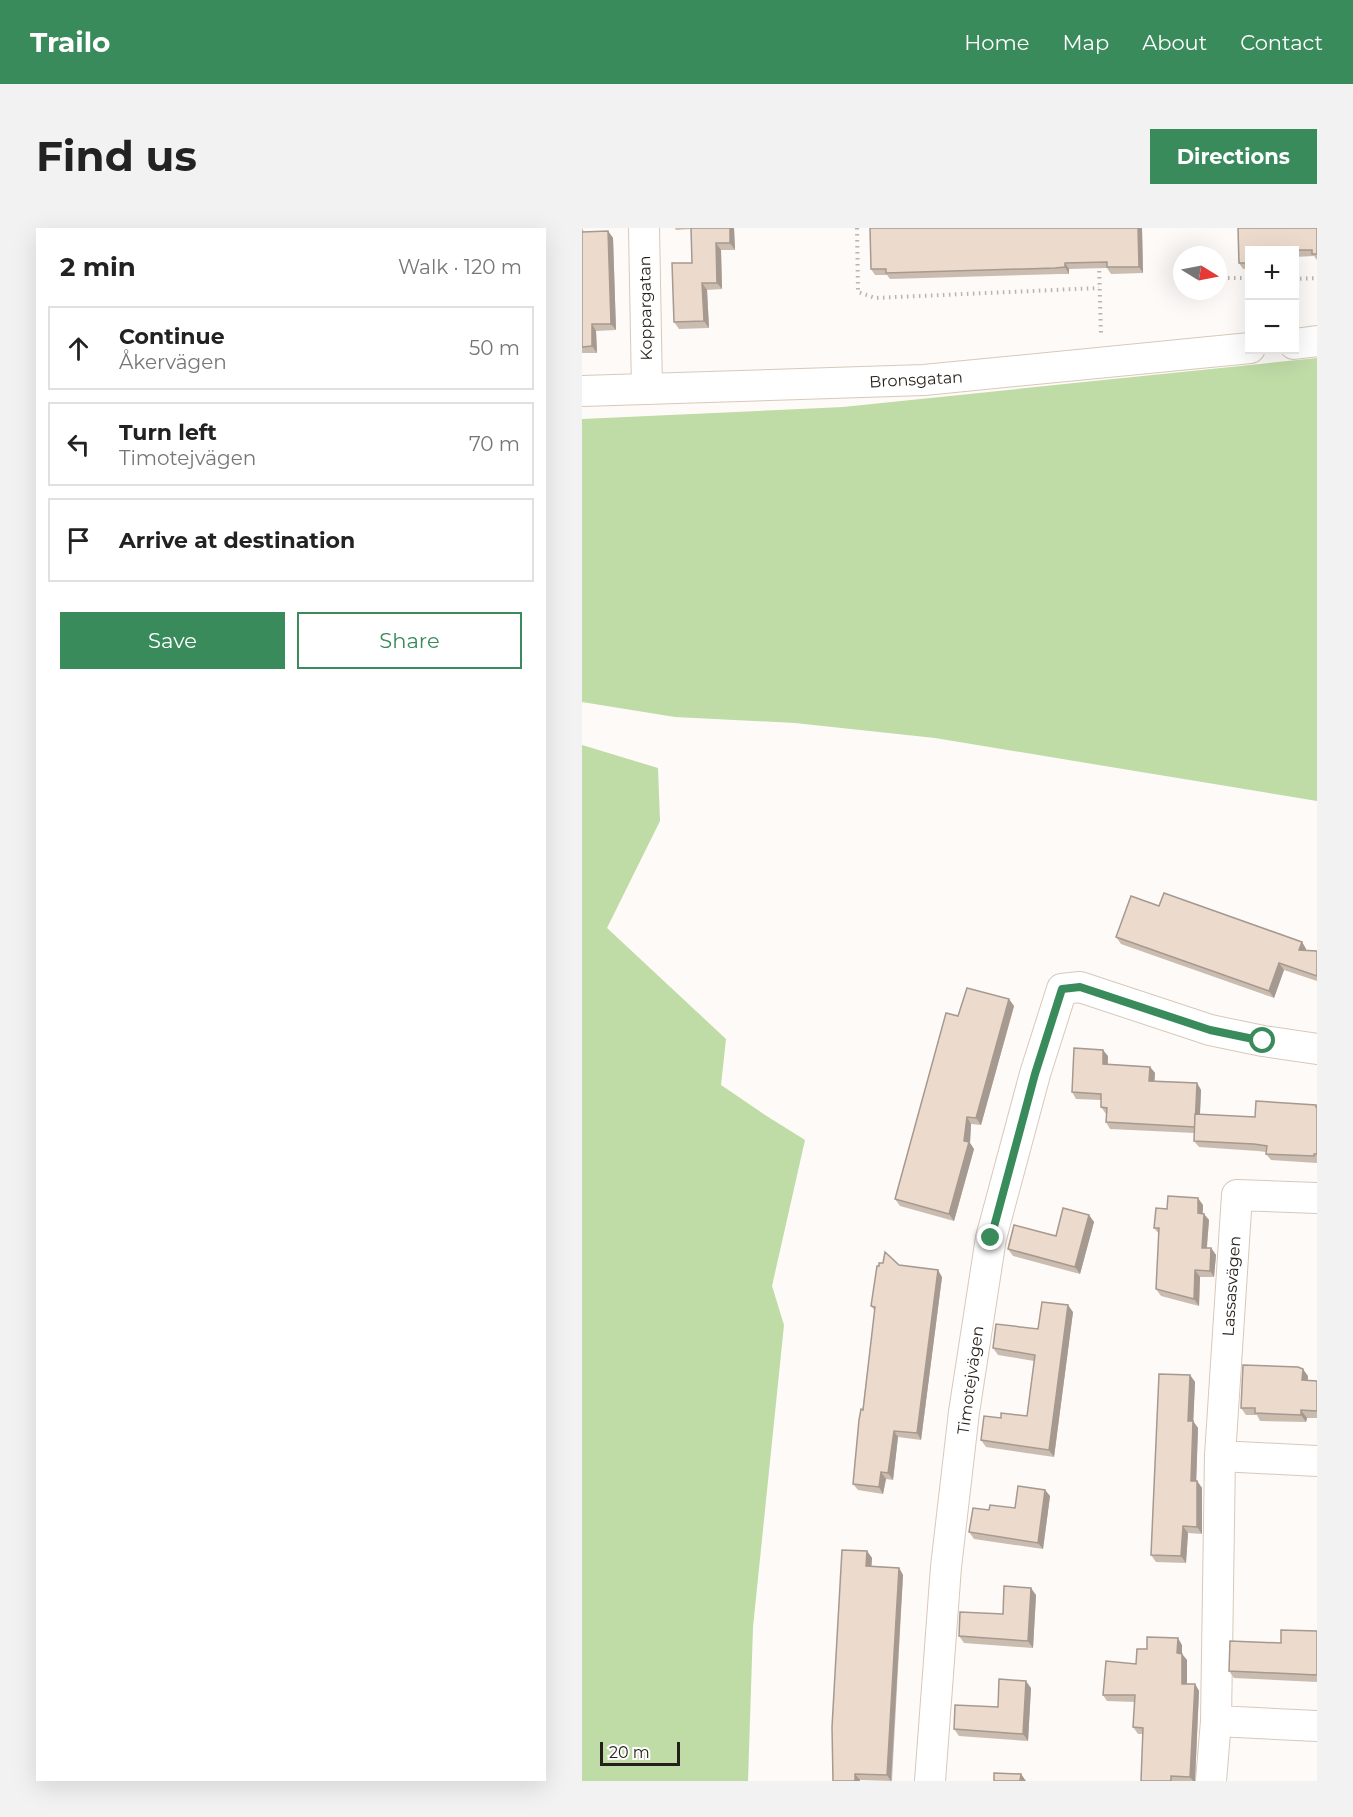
<!DOCTYPE html>
<meta charset="utf-8">
<style>
:root{--surface:#fff;--page:#f2f2f2;--text:#222;--muted:#767676;--line:#e0e0e0;--accent:#398b5c}
body{margin:0;font-family:Montserrat,sans-serif;background:var(--page);color:var(--text)}
.controls{position:absolute;right:18px;top:18px;display:grid;overflow:hidden;border-radius:0px;box-shadow:0 6px 24px #0002}
.controls button{width:54px;height:54px;display:grid;place-items:center;padding:0;border:0;border-bottom:2px solid var(--line);background:var(--surface);color:var(--text);font:30px sans-serif}
.compass{position:absolute;left:591px;top:18px;width:54px;height:54px;border-radius:50%;background:var(--surface);box-shadow:0 6px 24px #0002;rotate:100deg}
.scale{position:absolute;left:18px;bottom:15px;width:80px;box-sizing:border-box;padding-left:6px;border:3px solid #251e19;border-top:0;font-size:16px;line-height:21px;white-space:nowrap;color:#251e19;-webkit-text-stroke:4px #fff;paint-order:stroke}
.stop{position:absolute;width:18px;height:18px;margin:-14px;border:4px solid #398b5c;border-radius:50%;background:#fff}
.stop.end{background:#398b5c;border-color:#fff;box-shadow:0 2px 6px #0008}
.list{margin:0;padding:0;list-style:none}
h2{display:flex;justify-content:space-between;align-items:center;height:78px;margin:0;padding:0 24px;font-size:26px}
h2 small{font-size:20px;font-weight:400;color:var(--muted)}
.list li{display:grid;grid-template-columns:39px 1fr auto;gap:18px;align-items:center;box-sizing:border-box;height:84px;margin:0 12px 12px;padding:0 12px;border:2px solid var(--line);border-radius:0px}
.list b{display:block;font-size:22px;white-space:nowrap}
.list p{margin:0;font-size:20px;white-space:nowrap;color:var(--muted)}
.list em{font-size:20px;font-style:normal;color:var(--muted)}
.actions{display:flex;gap:12px;padding:18px 24px}
.actions a{flex:1;padding:14px 0;border:2px solid var(--accent);border-radius:0px;text-align:center;font-size:21px;color:var(--accent)}
.actions .main{background:var(--accent);color:#fff}
.icon{flex:none;width:33px;height:33px;fill:none;stroke:currentColor;stroke-width:2;stroke-linecap:round;stroke-linejoin:round}
.map{position:relative;flex:none;width:735px;height:1553px;overflow:hidden;border-radius:0px}
header{display:flex;align-items:center;gap:36px;box-sizing:border-box;height:84px;padding:0 30px;background:var(--accent);color:#fff}
header strong{font-size:28px}
nav{display:flex;gap:33px;margin-inline-start:auto;font-size:21px}
.intro{display:flex;align-items:center;justify-content:space-between;box-sizing:border-box;height:144px;padding:0 36px}
h1{margin:0;font-size:42px}
.button{padding:15px 27px;border-radius:0px;background:var(--accent);color:#fff;font-size:21px;font-weight:700}
main{display:flex;gap:36px;padding:0 36px}
aside{flex:1;background:var(--surface);border-radius:0px;box-shadow:0 6px 24px #0002}
.map>svg:first-child{display:block}
.grass{fill:#bfdba6}
.lines{fill:none;stroke-linecap:round;stroke-linejoin:round}
.minor-casing{stroke:#d9c8ba;stroke-width:32}
.path{stroke:#b8b4b0;stroke-width:4;stroke-dasharray:1.5 4.5;stroke-linecap:butt}
.minor{stroke:#fff;stroke-width:30}
.wall{fill:#cbbcb0}
.shaded-wall{fill:#a59990}
.building{fill:#ecdbcd;stroke:#a59990;stroke-width:1.5}
.route{stroke:#398b5c;stroke-width:8}
.labels{text-anchor:middle;stroke-width:4.5;stroke-linejoin:round;paint-order:stroke}
.street-label{font-size:16px;fill:#251e19;stroke:#fff}
</style>
<header>
<strong>Trailo</strong>
<nav><a>Home</a><a>Map</a><a>About</a><a>Contact</a></nav>
</header>
<div class="intro"><h1>Find us</h1><a class="button">Directions</a></div>
<main>
<aside>
<h2>2 min<small>Walk · 120 m</small></h2>
<ul class="list">
<li><svg class="icon" aria-label="ahead" viewBox="0 0 24 24"><path d="M12 20V5M6 11l6-6 6 6"/></svg><div><b>Continue</b><p>Åkervägen</p></div><em>50 m</em></li>
<li><svg class="icon" aria-label="left" viewBox="0 0 24 24"><path d="M17 20v-9H6M10 6l-5 5 5 5"/></svg><div><b>Turn left</b><p>Timotejvägen</p></div><em>70 m</em></li>
<li><svg class="icon" aria-label="arrive" viewBox="0 0 24 24"><path d="M6 21V4h12l-3 4 3 4H6"/></svg><div><b>Arrive at destination</b></div></li>
</ul>
<div class="actions"><a class="main">Save</a><a>Share</a></div>
</aside>
<div class="map">
<svg width="735" height="1553" viewBox="0 0 735 1553">
<rect width="100%" height="100%" fill="#fdfaf7"/>
<!-- grass -->
<g class="grass">
<path d="M 735,130 L 735,573 L 353,510 L 213,495 L 93,489 L 0,474 L 0,191 L 261,179 Z"/>
<path d="M 0,517 L 76,540 L 78,593 L 25,700 L 144,811 L 139,857 L 183,887 L 223,912 L 190,1058 L 202,1097 L 171,1399 L 166,1553 L 0,1553 Z"/>
</g>
<g class="lines">
<!-- minor casing -->
<g class="minor-casing">
<g id="minor">
<path d="M 62,0 L 65,161"/>
<path d="M 712,116 L 735,113"/>
<path d="M 0,163 L 342,152 L 668,120"/>
<path d="M 735,970 L 655,967 L 638,1228 L 735,1233"/>
<path d="M 638,1228 L 634,1493 L 735,1498"/>
<path d="M 348,1553 L 364,1339 L 382,1184 L 409,1010 L 453,846 L 480,761 L 498,759 L 628,802 L 681,813 L 735,821"/>
<path d="M 629,1553 L 634,1493"/>
</g>
</g>
<!-- path -->
<g class="path">
<path d="M 275,0 L 276,64 L 293,70 L 517,60"/>
<path d="M 517,37 L 519,107"/>
<path d="M 640,50 L 668,50"/>
<path d="M 712,51 L 735,50"/>
</g>
<!-- minor -->
<use href="#minor" class="minor"/>
</g>
<!-- wall -->
<g class="wall">
<path d="M 0,0 L 2,4 L 26,3 L 31,10 L 34,102 L 14,103 L 15,125 L 0,125 Z"/>
<path d="M 93,0 L 152,0 L 153,22 L 139,22 L 140,61 L 125,62 L 127,100 L 97,101 L 92,94 L 110,35 L 109,1 L 94,2 Z"/>
<path d="M 560,0 L 561,45 L 529,46 L 525,40 L 487,41 L 487,46 L 478,46 L 308,51 L 305,47 L 293,47 L 289,41 Z"/>
<path d="M 656,0 L 735,0 L 735,32 L 732,28 L 712,29 L 712,22 L 668,22 L 668,41 L 661,41 L 657,35 Z"/>
<path d="M 577,678 L 720,714 L 724,721 L 724,722 L 735,723 L 735,753 L 702,742 L 692,770 L 539,716 L 534,709 Z"/>
<path d="M 432,778 L 399,897 L 389,896 L 388,915 L 392,921 L 372,993 L 318,978 L 313,971 L 376,788 Z"/>
<path d="M 526,828 L 526,836 L 568,839 L 573,845 L 572,853 L 615,855 L 619,862 L 618,886 L 673,889 L 734,877 L 735,878 L 735,935 L 689,932 L 684,926 L 684,924 L 676,923 L 617,919 L 612,913 L 613,905 L 528,901 L 524,894 L 524,886 L 519,879 L 519,872 L 494,871 L 490,864 Z"/>
<path d="M 621,977 L 621,986 L 627,992 L 625,1020 L 629,1020 L 634,1027 L 632,1049 L 618,1049 L 617,1078 L 579,1068 L 574,1061 L 577,1006 L 572,1000 L 585,981 Z"/>
<path d="M 507,987 L 512,994 L 498,1046 L 431,1028 L 426,1021 L 474,1008 Z"/>
<path d="M 317,1037 L 360,1049 L 339,1212 L 316,1209 L 311,1252 L 304,1251 L 301,1266 L 276,1262 L 271,1256 L 293,1083 L 289,1078 Z"/>
<path d="M 491,1084 L 472,1229 L 404,1219 L 399,1212 L 419,1190 L 445,1188 L 452,1133 L 416,1127 L 411,1120 L 456,1101 Z"/>
<path d="M 608,1147 L 613,1154 L 611,1193 L 616,1200 L 614,1253 L 615,1253 L 620,1260 L 620,1306 L 606,1305 L 604,1335 L 574,1334 L 569,1327 Z"/>
<path d="M 726,1148 L 726,1153 L 735,1153 L 735,1190 L 725,1190 L 724,1194 L 678,1193 L 675,1187 L 664,1187 L 659,1180 Z"/>
<path d="M 463,1262 L 468,1268 L 461,1321 L 392,1311 L 387,1304 L 407,1282 L 433,1280 Z"/>
<path d="M 285,1323 L 290,1330 L 289,1338 L 317,1340 L 321,1347 L 310,1553 L 278,1552 L 278,1553 L 251,1553 Z"/>
<path d="M 454,1367 L 451,1420 L 382,1415 L 377,1408 L 421,1386 Z"/>
<path d="M 735,1403 L 735,1454 L 652,1450 L 647,1443 L 699,1415 Z"/>
<path d="M 600,1417 L 600,1426 L 605,1432 L 605,1456 L 613,1456 L 617,1463 L 613,1553 L 559,1553 L 561,1506 L 556,1506 L 551,1499 L 553,1474 L 525,1473 L 521,1467 L 554,1436 L 565,1421 Z"/>
<path d="M 449,1460 L 446,1513 L 377,1508 L 372,1501 L 416,1479 Z"/>
</g>
<!-- shaded-wall -->
<g class="shaded-wall">
<path d="M 148,0 L 152,0 L 153,22 L 148,15 Z"/>
<path d="M 556,0 L 560,0 L 561,45 L 557,39 Z"/>
<path d="M 26,3 L 31,10 L 34,102 L 29,96 Z"/>
<path d="M 134,15 L 139,22 L 140,61 L 135,55 Z"/>
<path d="M 483,35 L 487,41 L 487,46 L 483,39 Z"/>
<path d="M 120,55 L 125,62 L 127,100 L 122,93 Z"/>
<path d="M 10,96 L 14,103 L 15,125 L 10,118 Z"/>
<path d="M 720,714 L 724,721 L 722,729 L 717,722 Z"/>
<path d="M 697,735 L 702,742 L 692,770 L 687,763 Z"/>
<path d="M 427,771 L 432,778 L 399,897 L 394,890 Z"/>
<path d="M 521,822 L 526,828 L 525,843 L 521,836 Z"/>
<path d="M 568,839 L 573,845 L 572,860 L 567,853 Z"/>
<path d="M 615,855 L 619,862 L 617,906 L 613,899 Z"/>
<path d="M 385,889 L 389,896 L 388,915 L 392,921 L 372,993 L 367,986 L 382,913 Z"/>
<path d="M 616,970 L 621,977 L 620,992 L 616,985 Z"/>
<path d="M 622,986 L 627,992 L 624,1027 L 620,1020 Z"/>
<path d="M 507,987 L 512,994 L 498,1046 L 493,1039 Z"/>
<path d="M 629,1020 L 634,1027 L 632,1049 L 628,1043 Z"/>
<path d="M 356,1042 L 360,1049 L 339,1212 L 335,1205 Z"/>
<path d="M 613,1042 L 618,1049 L 617,1078 L 612,1071 Z"/>
<path d="M 486,1077 L 491,1084 L 472,1229 L 467,1222 Z"/>
<path d="M 721,1141 L 726,1148 L 725,1160 L 720,1152 Z"/>
<path d="M 608,1147 L 613,1154 L 611,1200 L 606,1193 Z"/>
<path d="M 719,1182 L 725,1190 L 724,1194 L 719,1187 Z"/>
<path d="M 611,1193 L 616,1200 L 614,1260 L 609,1253 Z"/>
<path d="M 312,1203 L 316,1209 L 311,1252 L 306,1245 Z"/>
<path d="M 299,1244 L 304,1251 L 301,1266 L 297,1259 Z"/>
<path d="M 615,1253 L 620,1260 L 620,1306 L 615,1299 Z"/>
<path d="M 463,1262 L 468,1268 L 461,1321 L 456,1315 Z"/>
<path d="M 601,1298 L 606,1305 L 604,1335 L 599,1328 Z"/>
<path d="M 285,1323 L 290,1330 L 289,1345 L 284,1338 Z"/>
<path d="M 317,1340 L 321,1347 L 309,1553 L 305,1547 Z"/>
<path d="M 449,1360 L 454,1367 L 451,1420 L 446,1413 Z"/>
<path d="M 596,1410 L 600,1417 L 600,1432 L 595,1425 Z"/>
<path d="M 600,1426 L 605,1432 L 605,1462 L 600,1456 Z"/>
<path d="M 444,1453 L 449,1460 L 446,1513 L 441,1506 Z"/>
<path d="M 613,1456 L 617,1463 L 613,1553 L 611,1553 L 608,1549 Z"/>
<path d="M 273,1546 L 278,1552 L 278,1553 L 273,1553 Z"/>
<path d="M 439,1546 L 444,1553 L 438,1553 Z"/>
</g>
<!-- building -->
<g class="building">
<path d="M 109,0 L 148,0 L 148,15 L 134,15 L 135,55 L 120,55 L 122,93 L 92,94 L 90,35 L 110,35 Z"/>
<path d="M 288,0 L 556,0 L 557,39 L 525,39 L 525,34 L 483,35 L 483,39 L 473,40 L 304,45 L 304,41 L 289,41 Z"/>
<path d="M 656,0 L 735,0 L 735,26 L 730,26 L 730,22 L 668,22 L 668,35 L 657,35 Z"/>
<path d="M 26,3 L 29,96 L 10,96 L 10,118 L 0,119 L 0,4 Z"/>
<path d="M 582,665 L 720,714 L 717,722 L 735,723 L 735,748 L 697,735 L 687,763 L 534,709 L 549,668 L 577,678 Z"/>
<path d="M 385,760 L 427,771 L 394,890 L 385,889 L 382,913 L 387,914 L 367,986 L 313,971 L 364,785 L 376,788 Z"/>
<path d="M 492,820 L 521,822 L 521,836 L 568,839 L 567,853 L 615,855 L 613,899 L 524,894 L 525,880 L 519,879 L 519,866 L 490,864 Z"/>
<path d="M 674,873 L 734,877 L 734,879 L 735,879 L 735,926 L 732,926 L 732,928 L 684,926 L 685,918 L 672,916 L 612,913 L 613,886 L 673,889 Z"/>
<path d="M 586,968 L 616,970 L 616,985 L 622,986 L 620,1020 L 629,1020 L 628,1043 L 613,1042 L 612,1071 L 574,1061 L 577,1000 L 572,1000 L 574,980 L 585,981 Z"/>
<path d="M 481,980 L 507,987 L 493,1039 L 426,1021 L 432,997 L 474,1008 Z"/>
<path d="M 303,1024 L 317,1037 L 356,1042 L 335,1205 L 312,1203 L 306,1245 L 299,1244 L 297,1259 L 271,1256 L 277,1192 L 279,1181 L 281,1182 L 293,1079 L 289,1078 L 295,1038 L 297,1038 L 297,1035 L 301,1035 Z"/>
<path d="M 460,1074 L 486,1077 L 467,1222 L 399,1212 L 402,1188 L 419,1190 L 419,1185 L 445,1188 L 453,1127 L 411,1120 L 414,1096 L 456,1101 Z"/>
<path d="M 661,1137 L 716,1139 L 721,1141 L 720,1152 L 735,1153 L 735,1183 L 719,1182 L 719,1187 L 673,1185 L 673,1180 L 659,1180 Z"/>
<path d="M 577,1146 L 608,1147 L 606,1193 L 611,1193 L 609,1253 L 615,1253 L 615,1299 L 601,1298 L 599,1328 L 569,1327 Z"/>
<path d="M 436,1258 L 463,1262 L 456,1315 L 387,1304 L 391,1280 L 407,1282 L 408,1277 L 433,1280 Z"/>
<path d="M 260,1322 L 285,1323 L 284,1338 L 317,1340 L 305,1547 L 273,1546 L 273,1553 L 251,1553 L 250,1499 Z"/>
<path d="M 422,1358 L 449,1360 L 446,1413 L 377,1408 L 378,1384 L 421,1386 Z"/>
<path d="M 699,1402 L 735,1403 L 735,1447 L 647,1443 L 648,1413 L 699,1415 Z"/>
<path d="M 565,1409 L 596,1410 L 595,1425 L 600,1426 L 600,1456 L 613,1456 L 608,1549 L 589,1548 L 589,1553 L 559,1553 L 561,1500 L 551,1499 L 553,1467 L 521,1467 L 524,1433 L 554,1436 L 555,1421 L 565,1421 Z"/>
<path d="M 417,1451 L 444,1453 L 441,1506 L 372,1501 L 373,1477 L 416,1479 Z"/>
<path d="M 412,1545 L 439,1546 L 438,1553 L 412,1553 Z"/>
</g>
<g class="lines">
<!-- route -->
<path class="route" d="M 409,1010 L 453,846 L 480,761 L 498,759 L 628,802 L 681,813"/>
</g>
<g class="labels">
<!-- street labels -->
<g class="street-label">
<text transform="translate(63 80) rotate(-91)" y="6">Koppargatan</text>
<text transform="translate(334 151) rotate(-3)" y="6">Bronsgatan</text>
<text transform="translate(649 1058) rotate(-86)" y="6">Lassasvägen</text>
<text transform="translate(388 1152) rotate(-82)" y="6">Timotejvägen</text>
</g>
</g>
</svg>
<div class="controls">
<button>+</button>
<button>−</button>
</div>
<svg class="compass" viewBox="-18 -18 36 36"><path d="M0-13l5 13h-10z" fill="#e53935"/><path d="M0 13l5-13h-10z" fill="#767676"/></svg>
<div class="scale">20 m</div>
<div class="stop" style="left:681px;top:813px"></div>
<div class="stop end" style="left:409px;top:1010px"></div>
</div>
</main>
